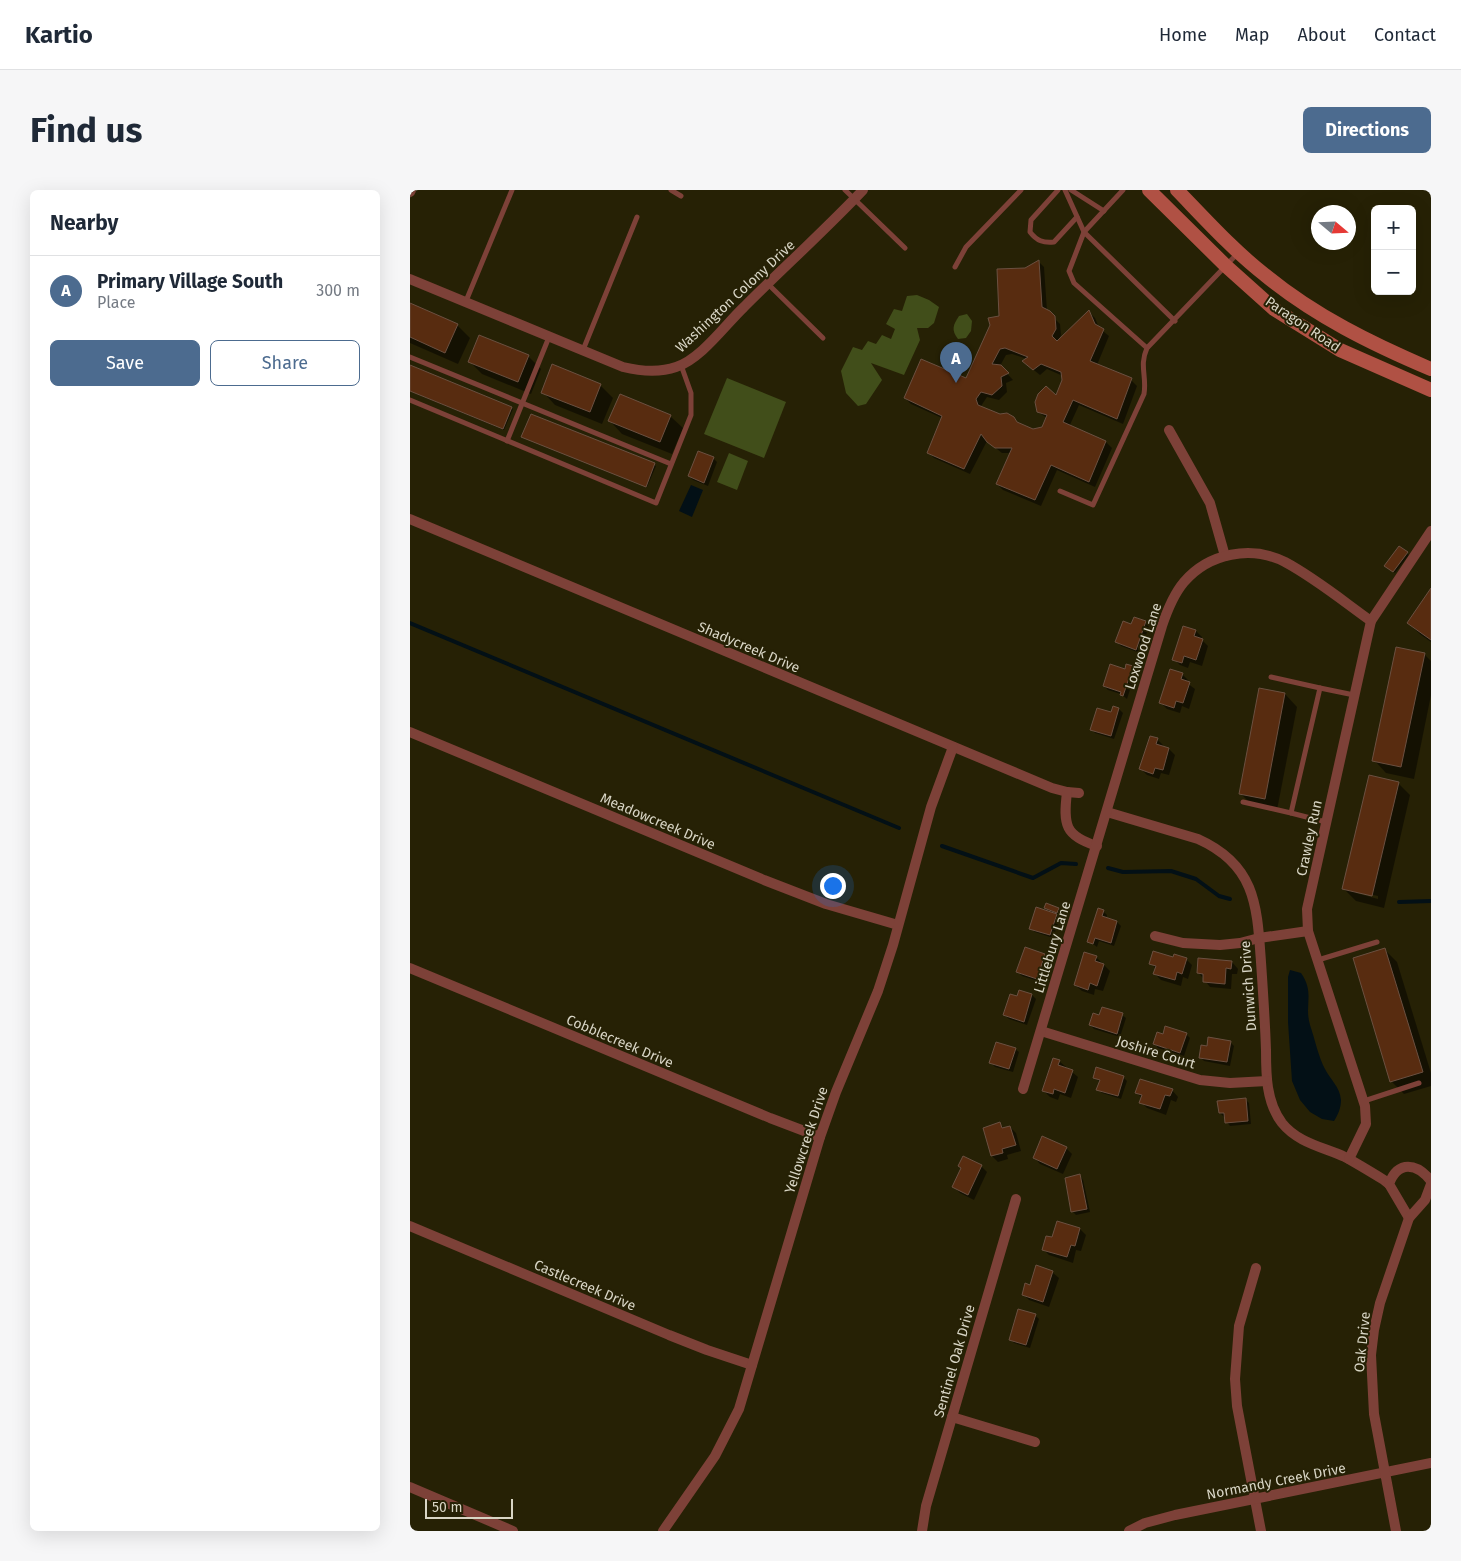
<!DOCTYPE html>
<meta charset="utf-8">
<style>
:root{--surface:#fff;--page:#f6f6f7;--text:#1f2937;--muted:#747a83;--line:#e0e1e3;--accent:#4c6b8f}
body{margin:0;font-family:"Fira Sans",sans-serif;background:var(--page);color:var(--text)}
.controls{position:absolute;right:15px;top:15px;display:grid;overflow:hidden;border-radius:8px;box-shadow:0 5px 20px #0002}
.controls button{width:45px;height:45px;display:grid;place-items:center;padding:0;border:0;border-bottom:1px solid var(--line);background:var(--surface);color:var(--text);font:25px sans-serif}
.compass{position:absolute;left:901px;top:15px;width:45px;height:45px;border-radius:50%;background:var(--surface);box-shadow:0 5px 20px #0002;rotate:109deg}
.scale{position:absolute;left:15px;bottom:12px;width:88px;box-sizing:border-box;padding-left:5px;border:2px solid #d8d5c5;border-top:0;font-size:14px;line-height:18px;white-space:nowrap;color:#d8d5c5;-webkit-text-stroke:4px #262105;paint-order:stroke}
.you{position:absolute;left:422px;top:695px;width:18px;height:18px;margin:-12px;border:4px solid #fff;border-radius:50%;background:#1a73e8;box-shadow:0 0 0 8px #1a73e833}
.badge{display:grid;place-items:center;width:32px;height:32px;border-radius:50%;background:var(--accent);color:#fff;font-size:16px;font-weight:700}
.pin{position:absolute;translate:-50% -41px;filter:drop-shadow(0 1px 2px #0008)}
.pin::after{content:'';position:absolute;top:26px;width:18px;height:15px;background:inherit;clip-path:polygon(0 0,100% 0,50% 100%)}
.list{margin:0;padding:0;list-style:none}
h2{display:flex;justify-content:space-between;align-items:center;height:65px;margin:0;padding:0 20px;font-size:21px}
h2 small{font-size:16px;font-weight:400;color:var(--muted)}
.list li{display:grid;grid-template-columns:32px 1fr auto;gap:15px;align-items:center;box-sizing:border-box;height:70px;padding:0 20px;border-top:1px solid var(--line)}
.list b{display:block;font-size:19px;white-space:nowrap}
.list p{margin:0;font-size:16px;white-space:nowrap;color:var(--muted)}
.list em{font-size:16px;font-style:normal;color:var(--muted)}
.actions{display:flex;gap:10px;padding:15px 20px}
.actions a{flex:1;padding:11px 0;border:1px solid var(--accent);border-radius:8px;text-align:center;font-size:18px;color:var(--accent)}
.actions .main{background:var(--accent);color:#fff}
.map{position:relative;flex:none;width:1021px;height:1341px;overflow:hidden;border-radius:8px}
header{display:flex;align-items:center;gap:30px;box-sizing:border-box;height:70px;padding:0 25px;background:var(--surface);border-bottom:1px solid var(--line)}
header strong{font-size:24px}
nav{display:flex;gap:28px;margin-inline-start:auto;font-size:18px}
.intro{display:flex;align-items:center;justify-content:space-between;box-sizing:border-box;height:120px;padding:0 30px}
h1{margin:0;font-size:35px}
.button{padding:12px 22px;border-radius:8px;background:var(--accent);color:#fff;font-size:18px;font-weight:700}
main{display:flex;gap:30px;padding:0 30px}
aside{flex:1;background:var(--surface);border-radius:8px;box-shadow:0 5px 20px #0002}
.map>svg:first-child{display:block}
.green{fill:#414e1a}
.water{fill:#031016}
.shadow{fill:#0007;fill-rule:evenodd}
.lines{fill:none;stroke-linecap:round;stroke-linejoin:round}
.stream{stroke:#031016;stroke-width:4}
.building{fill:#582c10;stroke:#6b5041;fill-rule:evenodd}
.lane{stroke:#7d4138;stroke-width:5}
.street{stroke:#7d4138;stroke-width:10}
.secondary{stroke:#b05144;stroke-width:14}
.labels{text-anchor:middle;stroke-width:4;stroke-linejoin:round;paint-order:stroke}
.street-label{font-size:14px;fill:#d8d5c5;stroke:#262105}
</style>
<header>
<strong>Kartio</strong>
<nav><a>Home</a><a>Map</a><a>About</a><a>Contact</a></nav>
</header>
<div class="intro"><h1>Find us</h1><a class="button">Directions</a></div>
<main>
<aside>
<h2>Nearby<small></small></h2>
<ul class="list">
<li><span class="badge">A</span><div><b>Primary Village South</b><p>Place</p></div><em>300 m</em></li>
</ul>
<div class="actions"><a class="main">Save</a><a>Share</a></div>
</aside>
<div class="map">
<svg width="1021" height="1341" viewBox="0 0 1021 1341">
<rect width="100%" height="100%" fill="#262105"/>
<!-- green -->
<g class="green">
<path d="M 507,105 L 519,110 L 529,117 L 524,133 L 518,138 L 507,138 L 510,150 L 494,185 L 461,173 L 472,190 L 456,214 L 448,216 L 436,203 L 431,181 L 443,157 L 452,160 L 458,151 L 466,154 L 472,145 L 481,149 L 485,139 L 476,134 L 484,119 L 492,121 L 497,106 Z"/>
<path d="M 557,124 L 562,131 L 561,141 L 556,148 L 548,149 C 541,140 543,135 549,126 Z"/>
<path d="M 317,188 L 376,212 L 354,268 L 294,244 Z"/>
<path d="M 319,263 L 338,271 L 327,300 L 307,292 Z"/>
</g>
<!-- water -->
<g class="water">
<path d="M 281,295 L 293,300 L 282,327 L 269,321 Z"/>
<path d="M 880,780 L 891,783 C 905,803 894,815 900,835 C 905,849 908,866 915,879 C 920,889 930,897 931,910 C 931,918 928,925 924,931 L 912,929 L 900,922 L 890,910 L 882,891 L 878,832 L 878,787 Z"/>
</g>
<!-- shadow -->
<g class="shadow">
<path d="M 628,71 L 634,77 L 637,121 L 650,134 L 651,145 L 648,151 L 679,122 L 685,128 L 689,138 L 699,146 L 687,175 L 721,190 L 727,196 L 713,234 L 669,215 L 659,237 L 696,252 L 702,258 L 685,297 L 647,280 L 631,316 L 593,300 L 587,294 L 601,263 L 592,263 L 577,251 L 560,284 L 524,268 L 518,262 L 532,228 L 501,214 L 495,208 L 557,189 L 615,79 ZM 602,164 L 617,169 L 620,177 L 630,185 L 637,179 L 653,186 L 654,190 L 647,207 L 628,222 L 637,228 L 633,238 L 623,240 L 610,235 L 603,228 L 590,225 L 572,218 L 571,216 L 577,207 L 589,210 L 597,202 L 596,193 L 603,190 L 590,176 L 596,165 Z"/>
<path d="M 0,114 L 47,135 L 60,148 L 48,174 L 0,153 Z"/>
<path d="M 118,166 L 131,179 L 121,204 L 72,184 L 60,172 Z"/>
<path d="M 0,176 L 101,218 L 103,219 L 94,240 L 0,201 Z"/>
<path d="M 190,195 L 203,208 L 192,234 L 145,215 L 133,202 Z"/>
<path d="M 260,226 L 273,238 L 262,264 L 212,244 L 200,231 Z"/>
<path d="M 114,248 L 244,275 L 246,276 L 237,297 Z"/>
<path d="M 303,268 L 307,272 L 298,296 L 283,290 L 279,286 Z"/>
<path d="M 989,357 L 999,365 L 985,383 L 977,377 Z"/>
<path d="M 1021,400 L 1021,452 L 1011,445 L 998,433 Z"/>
<path d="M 725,428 L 736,432 L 739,436 L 730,463 L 711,456 L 707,452 L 722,436 Z"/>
<path d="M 786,441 L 792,447 L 791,449 L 798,456 L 792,476 L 780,472 L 778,478 L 770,475 L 764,469 Z"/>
<path d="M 1014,464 L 1021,471 L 1021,505 L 1004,589 L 976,583 L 964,570 Z"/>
<path d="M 722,477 L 726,481 L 717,509 L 711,504 L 698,500 L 694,496 Z"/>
<path d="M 772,484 L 778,490 L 777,493 L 785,499 L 779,519 L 772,516 L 770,523 L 757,519 L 751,513 Z"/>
<path d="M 850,499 L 875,504 L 887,517 L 867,620 L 843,616 L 830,603 Z"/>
<path d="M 704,517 L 709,519 L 713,523 L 704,549 L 685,543 L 681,539 L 702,524 Z"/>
<path d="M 747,549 L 753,555 L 752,557 L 759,559 L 765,565 L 759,585 L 751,583 L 749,589 L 737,585 L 731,579 Z"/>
<path d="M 988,593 L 1000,605 L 974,718 L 946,711 L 933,698 ZM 946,701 L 968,706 L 968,709 L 946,703 Z"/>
<path d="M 635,718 L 650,720 L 648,724 L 643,722 L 650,728 L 643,748 L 625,742 L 621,739 L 641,723 Z"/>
<path d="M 693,721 L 697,725 L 696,729 L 707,732 L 711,736 L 704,756 L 689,751 L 687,757 L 679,751 Z"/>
<path d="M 975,760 L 987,772 L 1021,883 L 1021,896 L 994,904 L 981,891 Z"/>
<path d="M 634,765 L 638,769 L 631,792 L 612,786 L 608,782 Z"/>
<path d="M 686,767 L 700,781 L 693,801 L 685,799 L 684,805 L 672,801 L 665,795 Z"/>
<path d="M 764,769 L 776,769 L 782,775 L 778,789 L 773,787 L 771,796 L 751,790 L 745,784 L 746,779 L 741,773 Z"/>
<path d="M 822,772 L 828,779 L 827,784 L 822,784 L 821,799 L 800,797 L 788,782 Z"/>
<path d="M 622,805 L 626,809 L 617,835 L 599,829 L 595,825 L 608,807 Z"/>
<path d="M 712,825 L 716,828 L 710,847 L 684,839 L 680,835 L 690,826 Z"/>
<path d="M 776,844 L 780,848 L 774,866 L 748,858 L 745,854 L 753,845 Z"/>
<path d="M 820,852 L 824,856 L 820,876 L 794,871 L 790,867 Z"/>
<path d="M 605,859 L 609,862 L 603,882 L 585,877 L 581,873 Z"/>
<path d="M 649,871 L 668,887 L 661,908 L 650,904 L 648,910 L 640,907 L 634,901 Z"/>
<path d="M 684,887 L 713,887 L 717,891 L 711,909 L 692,903 L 688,899 L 690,892 Z"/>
<path d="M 762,900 L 768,907 L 766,912 L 761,910 L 756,925 L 737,918 L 731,912 L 732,908 L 727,903 Z"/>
<path d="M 835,909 L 839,913 L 841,934 L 820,936 L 817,932 L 816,926 L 814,927 L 810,923 Z"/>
<path d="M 590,934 L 595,939 L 600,937 L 606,943 L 611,961 L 597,965 L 598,969 L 588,972 L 582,966 Z"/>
<path d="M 656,958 L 662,964 L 653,984 L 630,974 L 624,967 Z"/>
<path d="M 571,976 L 577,982 L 564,1010 L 550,1003 L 544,997 Z"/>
<path d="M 670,986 L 673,990 L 680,1022 L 666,1025 L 662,1021 Z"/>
<path d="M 670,1039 L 676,1045 L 671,1061 L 666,1060 L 663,1073 L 639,1065 L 633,1059 L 643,1049 Z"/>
<path d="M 642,1082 L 649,1088 L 639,1117 L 619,1110 L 613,1104 L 621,1096 Z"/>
<path d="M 625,1125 L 629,1129 L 620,1158 L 604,1153 L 600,1149 Z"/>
</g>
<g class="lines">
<!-- stream -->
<g class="stream">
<path d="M 0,433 L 489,638"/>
<path d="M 532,656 L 623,688 L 651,673 L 666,674"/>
<path d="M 698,678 L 713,682 L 761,681 L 786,689 L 809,706 L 820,709"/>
<path d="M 989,712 L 1021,711"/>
</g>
</g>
<!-- building -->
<g class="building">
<path d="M 629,70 L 632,117 L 640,121 L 645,126 L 646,139 L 642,146 L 647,151 L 679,120 L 685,134 L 694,139 L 680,171 L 722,188 L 707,229 L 663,210 L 653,232 L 696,251 L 679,292 L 641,275 L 625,310 L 586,294 L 602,258 L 585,258 L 577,252 L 571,244 L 554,279 L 517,263 L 532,226 L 494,208 L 511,169 L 556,188 L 580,135 L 578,128 L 589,126 L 587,79 L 615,78 ZM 595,158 L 618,167 L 612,171 L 623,180 L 631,174 L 651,182 L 652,190 L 646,205 L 636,196 L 628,204 L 625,212 L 627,222 L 637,225 L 632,237 L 623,239 L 607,232 L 604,227 L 597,223 L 590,224 L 568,215 L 566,209 L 571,202 L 582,205 L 592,196 L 591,187 L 599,183 L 591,175 L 582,174 L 590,159 Z"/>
<path d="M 0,113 L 48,134 L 35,163 L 0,147 Z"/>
<path d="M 69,145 L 119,165 L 108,192 L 58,172 Z"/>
<path d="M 142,174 L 191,194 L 180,222 L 131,203 Z"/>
<path d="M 0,175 L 102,217 L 93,239 L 0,201 Z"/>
<path d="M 210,204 L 261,225 L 250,252 L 198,231 Z"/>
<path d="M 121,224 L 245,273 L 236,297 L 111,247 Z"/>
<path d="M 288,261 L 304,267 L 294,293 L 278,286 Z"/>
<path d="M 989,356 L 998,362 L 983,382 L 974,376 Z"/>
<path d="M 1021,398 L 1021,450 L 997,433 Z"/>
<path d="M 724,427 L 736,431 L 726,460 L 705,452 L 713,431 L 721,434 Z"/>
<path d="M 773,436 L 786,440 L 784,446 L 793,449 L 786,470 L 774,466 L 772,473 L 762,470 Z"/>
<path d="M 986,457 L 1015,463 L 991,577 L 962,571 Z"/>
<path d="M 700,474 L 715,479 L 716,474 L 723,476 L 713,506 L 710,505 L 711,502 L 693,496 Z"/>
<path d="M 760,479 L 773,483 L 771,489 L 780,492 L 773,513 L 766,511 L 764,518 L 749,513 Z"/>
<path d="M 849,498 L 875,503 L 855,609 L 829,604 Z"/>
<path d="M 703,516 L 709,518 L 701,546 L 680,540 L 687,518 L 701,522 Z"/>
<path d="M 740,546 L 748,548 L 746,554 L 759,558 L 753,580 L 745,578 L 743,584 L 729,579 Z"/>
<path d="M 959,585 L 989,592 L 962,706 L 932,699 Z"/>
<path d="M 636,713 L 649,718 L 647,723 L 634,718 Z"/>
<path d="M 626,717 L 647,724 L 640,745 L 619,739 Z"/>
<path d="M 688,718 L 694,720 L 692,726 L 707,731 L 701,753 L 685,748 L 683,754 L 677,752 Z"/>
<path d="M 615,757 L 635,764 L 627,789 L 606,782 Z"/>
<path d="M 975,758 L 1013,882 L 980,892 L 943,768 Z"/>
<path d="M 743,761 L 763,767 L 764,764 L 777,768 L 772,784 L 767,782 L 765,790 L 743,784 L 746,776 L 739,774 Z"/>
<path d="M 674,762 L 687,766 L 685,771 L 694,774 L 687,796 L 680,793 L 678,800 L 664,795 Z"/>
<path d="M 788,768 L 822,771 L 821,779 L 816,778 L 815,794 L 793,792 L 793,784 L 787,783 Z"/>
<path d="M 609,800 L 622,804 L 614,832 L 593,825 L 600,804 L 607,806 Z"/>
<path d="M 692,817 L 713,823 L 707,844 L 679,835 L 683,823 L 689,825 Z"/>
<path d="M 755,836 L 777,843 L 770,863 L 743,854 L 747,842 L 753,844 Z"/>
<path d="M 798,847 L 821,851 L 817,872 L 789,868 L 791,855 L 797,856 Z"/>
<path d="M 586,852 L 606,858 L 599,879 L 579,873 Z"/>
<path d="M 643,868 L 650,870 L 648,875 L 663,880 L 655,903 L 644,899 L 643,904 L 632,901 Z"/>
<path d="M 686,877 L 714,886 L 708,906 L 686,900 L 690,890 L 683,888 Z"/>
<path d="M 730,889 L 763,899 L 760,906 L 755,905 L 750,919 L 729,913 L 732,905 L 725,903 Z"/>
<path d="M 836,908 L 838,931 L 815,933 L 814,923 L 809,923 L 807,911 Z"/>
<path d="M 590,932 L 592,938 L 600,936 L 606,955 L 592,959 L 593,963 L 581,966 L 573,938 Z"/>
<path d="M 632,946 L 657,957 L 647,979 L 623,968 Z"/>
<path d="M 553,966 L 572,975 L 558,1005 L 542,997 L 551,978 L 548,976 Z"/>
<path d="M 670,984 L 677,1019 L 661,1022 L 655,988 Z"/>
<path d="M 647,1031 L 670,1038 L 665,1056 L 661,1055 L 657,1067 L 632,1060 L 636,1046 L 642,1047 Z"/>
<path d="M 626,1075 L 643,1081 L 633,1112 L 612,1105 L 615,1093 L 620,1095 Z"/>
<path d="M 608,1119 L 626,1124 L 616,1155 L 599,1150 Z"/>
</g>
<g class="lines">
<!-- lane -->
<g class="lane">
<path d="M 261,0 L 271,6"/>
<path d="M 435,0 L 495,58"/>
<path d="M 648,0 L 621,30 L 620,42 C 627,51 633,53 644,52 L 667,27"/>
<path d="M 655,0 L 674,42 L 765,131"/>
<path d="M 661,0 L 694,21"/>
<path d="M 713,0 L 674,42 L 659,81 L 664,93 L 737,158"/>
<path d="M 545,77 L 556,57 L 611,0"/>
<path d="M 358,94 L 413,148"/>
<path d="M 56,111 L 102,0"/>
<path d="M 173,160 L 227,27"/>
<path d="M 0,167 L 261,274"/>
<path d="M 0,210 L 246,313 L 281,225 L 281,203 L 271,175"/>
<path d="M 97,251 L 139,147"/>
<path d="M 650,301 L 683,315 L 734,204 C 737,186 729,176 737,158 L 828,63"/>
<path d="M 861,487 L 910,498"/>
<path d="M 833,612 L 881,623"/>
<path d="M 916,632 L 881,623 L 910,498 L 944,505"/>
<path d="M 908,770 L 967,752"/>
<path d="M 954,911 L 1009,893"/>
</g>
<!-- street -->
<g class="street">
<path d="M 0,2 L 1,0"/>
<path d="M 0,89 L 213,177 C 230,181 249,183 266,177 C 291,169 315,135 334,117 C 373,78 414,41 453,0"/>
<path d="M 759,240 L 800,313 L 815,366"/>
<path d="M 0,329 L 642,598 L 657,602 L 669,603"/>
<path d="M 0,542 L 354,690 L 416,714 L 488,735"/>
<path d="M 657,602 C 653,635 655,646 687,656"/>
<path d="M 697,622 L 788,649 C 846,675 847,716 851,772 C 853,801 855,830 856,860 C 856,884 856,912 872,933 C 888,953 913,957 935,967 C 948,974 961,982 974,990 L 979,994"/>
<path d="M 745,746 L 773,753 L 810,755 L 830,753 L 849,748 L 898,741"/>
<path d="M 0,778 L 360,928 L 410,947"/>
<path d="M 631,841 L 790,890 L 820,893 L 857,891"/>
<path d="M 613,899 L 752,436 C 757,421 763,405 774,392 C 799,363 841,355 875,372 C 905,388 933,411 961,431"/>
<path d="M 939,969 L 956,934 L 955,916 L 898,741 L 897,719 L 961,431 L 1021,341"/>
<path d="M 999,1028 L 979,994 C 988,970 1007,973 1021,991"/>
<path d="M 0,1036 L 259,1145 L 297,1160 L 342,1175"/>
<path d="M 846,1078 L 829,1136 L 825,1189 L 827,1216 L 851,1341"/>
<path d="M 542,1227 L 625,1252"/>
<path d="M 0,1297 L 103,1341"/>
<path d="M 253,1341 L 305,1266 L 329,1219 L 410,947 L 426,902 L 468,801 L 483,755 L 521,617 L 543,557"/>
<path d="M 512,1341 L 516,1316 L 606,1009"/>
<path d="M 719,1341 L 735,1333 L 765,1325 L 1021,1273"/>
<path d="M 986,1341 L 964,1224 L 961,1165 L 964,1140 L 970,1113 L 999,1028 L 1015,1010 L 1021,994"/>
</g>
<!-- secondary -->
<g class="secondary">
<path d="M 739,0 L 816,76 L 864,119 L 930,160 L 1021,200"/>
<path d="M 767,0 C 795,29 823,60 855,85 C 905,126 962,154 1021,179"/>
</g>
</g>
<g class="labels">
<!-- street labels -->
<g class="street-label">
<text transform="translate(325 106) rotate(-43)" y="5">Washington Colony Drive</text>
<text transform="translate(893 134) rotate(34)" y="5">Paragon Road</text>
<text transform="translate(733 456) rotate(-72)" y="5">Loxwood Lane</text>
<text transform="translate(339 457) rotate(23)" y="5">Shadycreek Drive</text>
<text transform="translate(248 631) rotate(23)" y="5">Meadowcreek Drive</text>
<text transform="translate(899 648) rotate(-78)" y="5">Crawley Run</text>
<text transform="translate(642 757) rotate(-73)" y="5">Littlebury Lane</text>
<text transform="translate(838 796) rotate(-94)" y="5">Dunwich Drive</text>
<text transform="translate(210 851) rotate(23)" y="5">Cobblecreek Drive</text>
<text transform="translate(746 862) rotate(17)" y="5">Joshire Court</text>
<text transform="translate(396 950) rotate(-72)" y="5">Yellowcreek Drive</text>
<text transform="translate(175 1095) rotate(23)" y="5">Castlecreek Drive</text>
<text transform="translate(952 1152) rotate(-84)" y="5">Oak Drive</text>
<text transform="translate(544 1171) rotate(-74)" y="5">Sentinel Oak Drive</text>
<text transform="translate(866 1291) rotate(-11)" y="5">Normandy Creek Drive</text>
</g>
</g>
</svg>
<div class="controls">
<button>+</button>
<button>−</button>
</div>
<svg class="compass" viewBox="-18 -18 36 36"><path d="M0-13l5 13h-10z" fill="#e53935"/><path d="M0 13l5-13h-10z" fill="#747a83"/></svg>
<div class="scale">50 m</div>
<div class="you"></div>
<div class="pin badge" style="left:546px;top:193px">A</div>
</div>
</main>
